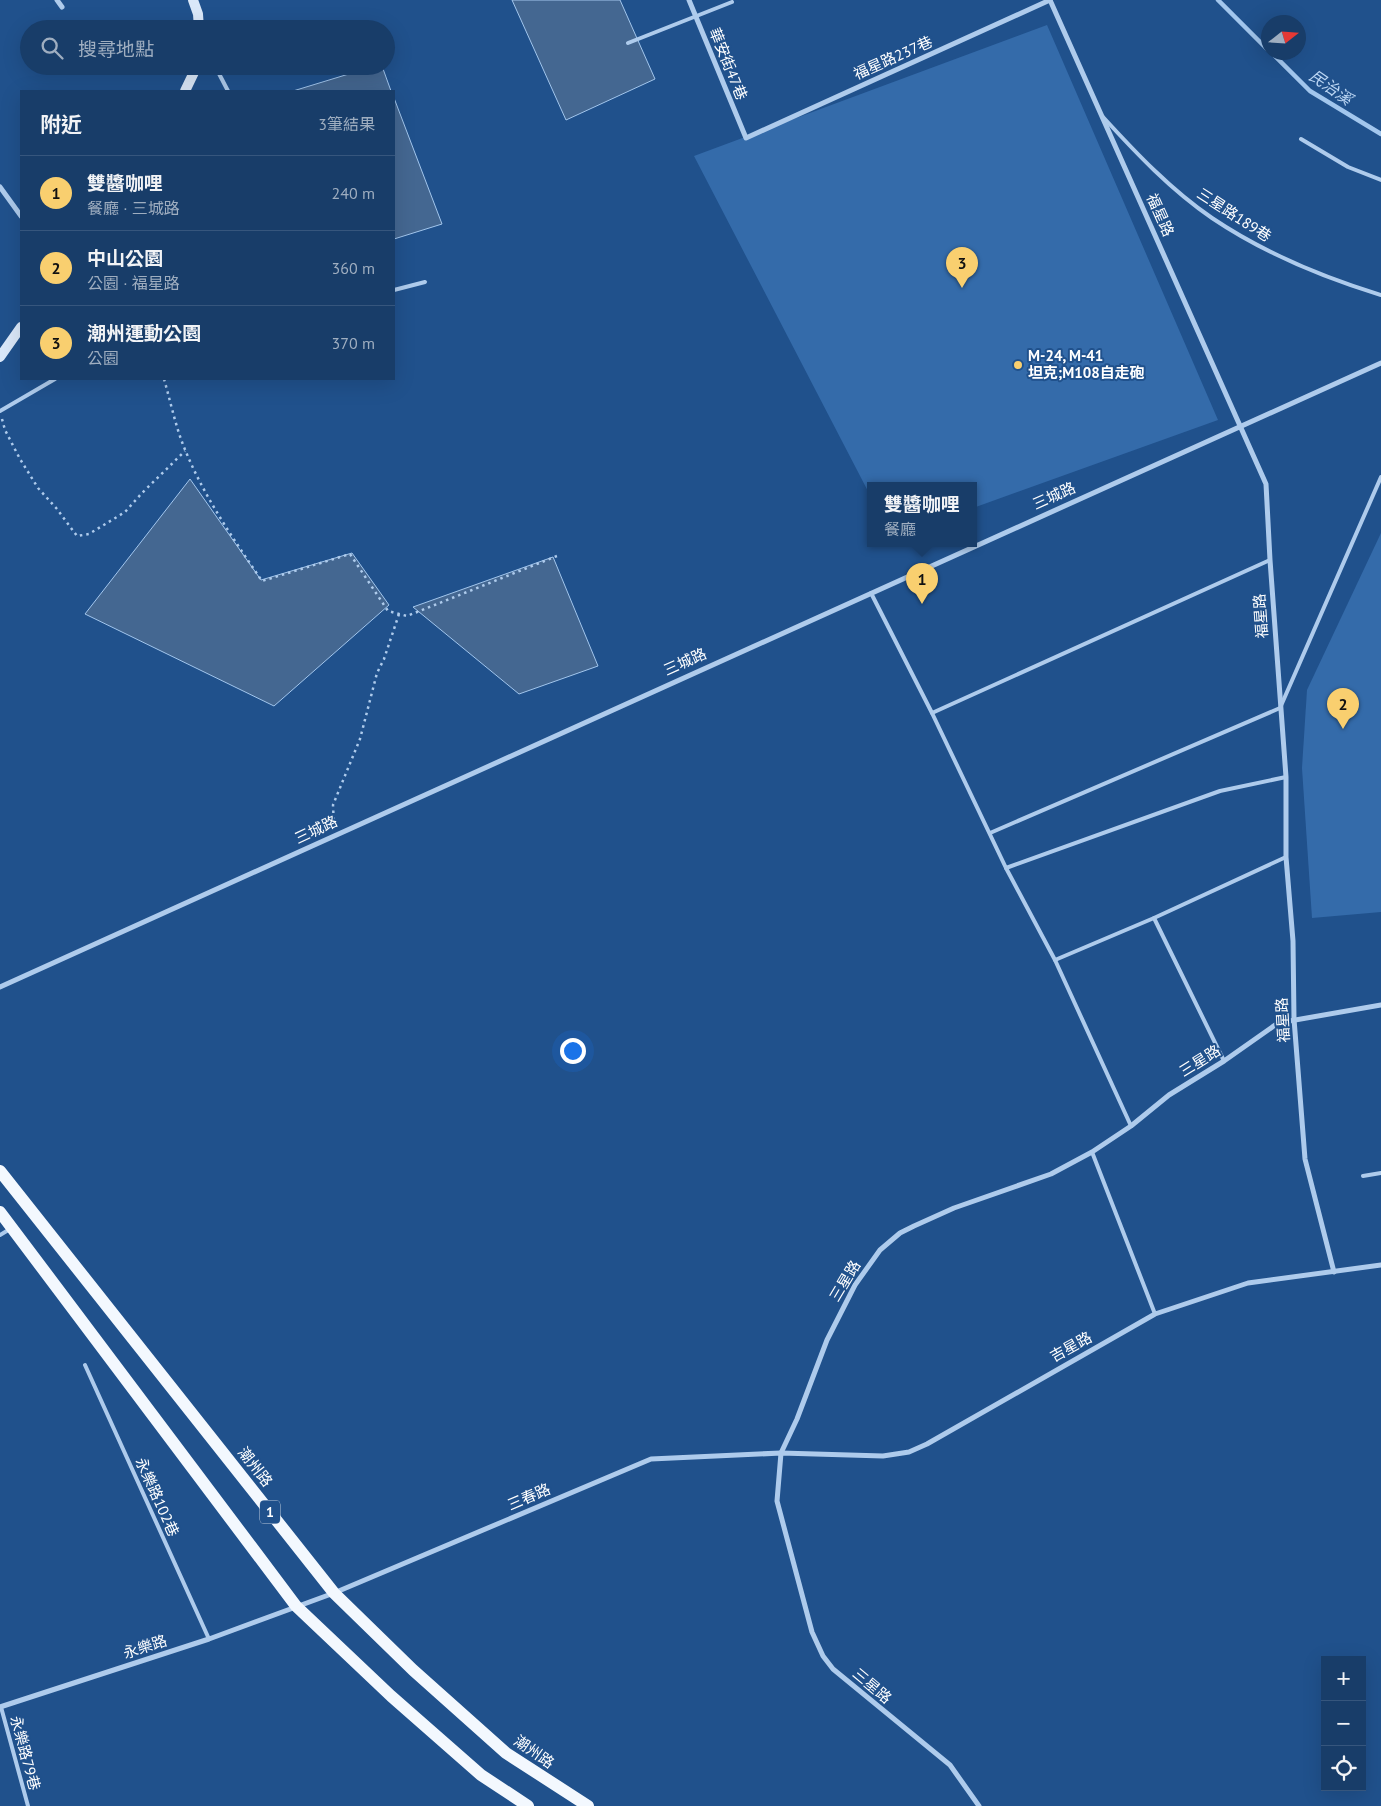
<!DOCTYPE html>
<html lang="zh-TW">
<meta charset="utf-8">
<style>
:root{--surface:#183d69;--page:#21446f;--text:#f1f3f6;--muted:#9faec0;--line:#36567d;--accent:#f9cf6f}
body{margin:0;font-family:"PT Sans","Noto Sans TC",sans-serif;background:var(--page);color:var(--text)}
.controls{position:absolute;right:15px;bottom:15px;display:grid;overflow:hidden;border-radius:0px;box-shadow:0 5px 20px #0002}
.controls button{width:45px;height:45px;display:grid;place-items:center;padding:0;border:0;border-bottom:1px solid var(--line);background:var(--surface);color:var(--text);font:25px sans-serif}
.compass{position:absolute;left:1261px;top:15px;width:45px;height:45px;border-radius:50%;background:var(--surface);box-shadow:0 5px 20px #0002;rotate:73deg}
.you{position:absolute;left:572px;top:1050px;width:18px;height:18px;margin:-12px;border:4px solid #fff;border-radius:50%;background:#1a73e8;box-shadow:0 0 0 8px #1a73e833}
.badge{display:grid;place-items:center;width:32px;height:32px;border-radius:50%;background:var(--accent);color:#111;font-size:16px;font-weight:700}
.pin{position:absolute;translate:-50% -41px;filter:drop-shadow(0 1px 2px #0008)}
.pin::after{content:'';position:absolute;top:26px;width:18px;height:15px;background:inherit;clip-path:polygon(0 0,100% 0,50% 100%)}
.popup{position:absolute;left:867px;top:482px;width:110px;height:65px;box-sizing:border-box;display:grid;place-content:center;border-radius:0px;background:var(--surface);filter:drop-shadow(0 1px 4px #0005);font-size:16px;white-space:nowrap;color:var(--muted)}
.popup b{font-size:19px;color:var(--text)}
.popup::after{content:'';position:absolute;left:50%;top:100%;margin-left:-10px;border:10px solid transparent;border-top-color:var(--surface)}
.list{margin:0;padding:0;list-style:none}
h2{display:flex;justify-content:space-between;align-items:center;height:65px;margin:0;padding:0 20px;font-size:21px}
h2 small{font-size:16px;font-weight:400;color:var(--muted)}
.list li{display:grid;grid-template-columns:32px 1fr auto;gap:15px;align-items:center;box-sizing:border-box;height:75px;padding:0 20px;border-top:1px solid var(--line)}
.list b{display:block;font-size:19px;white-space:nowrap}
.list p{margin:0;font-size:16px;white-space:nowrap;color:var(--muted)}
.list em{font-size:16px;font-style:normal;color:var(--muted)}
.icon{flex:none;width:28px;height:28px;fill:none;stroke:currentColor;stroke-width:2;stroke-linecap:round;stroke-linejoin:round}
.map{position:relative;flex:none;width:1381px;height:1806px;overflow:hidden}
.search{position:absolute;background:var(--surface);box-shadow:0 5px 20px #0002;left:20px;top:20px;width:375px;height:55px;display:flex;align-items:center;gap:12px;box-sizing:border-box;padding:0 18px;border-radius:28px;color:var(--muted);font-size:19px}
.panel{position:absolute;background:var(--surface);box-shadow:0 5px 20px #0002;left:20px;top:90px;width:375px;height:290px;border-radius:0px}
.map>svg:first-child{display:block}
.green{fill:#346baa}
.water{fill:#446791;stroke:#a2c6ed}
.lines{fill:none;stroke-linecap:round;stroke-linejoin:round}
.stream{stroke:#a2c6ed;stroke-width:4.5}
.path{stroke:#aecbec;stroke-width:2.5;stroke-dasharray:2.5 4;stroke-linecap:butt}
.lane{stroke:#aecbec;stroke-width:4}
.street{stroke:#aecbec;stroke-width:5}
.secondary{stroke:#dae8f9;stroke-width:10}
.primary{stroke:#f3f8fe;stroke-width:12}
.poi-dot{fill:#f9cf6f;stroke:#20518c;stroke-width:2}
.labels{text-anchor:middle;stroke-width:4;stroke-linejoin:round;paint-order:stroke}
.shield{fill:#20518c;stroke:#bccbdc;stroke-width:1}
.shield-label{font-size:14px;font-weight:bold;fill:#fff}
.street-label{font-size:15px;fill:#fff;stroke:#20518c}
.poi-label{font-size:15px;font-weight:bold;fill:#fff;stroke:#20518c;text-anchor:start}
.water-label{font-size:16px;font-style:italic;fill:#bad5f3;stroke:#20518c}
</style>
<div class="map">
<svg width="1381" height="1806" viewBox="0 0 1381 1806">
<rect width="100%" height="100%" fill="#20518c"/>
<!-- green -->
<g class="green">
<path d="M 1047,25 L 1218,420 L 973,508 L 973,485 L 871,485 L 871,497 L 694,156 Z"/>
<path d="M 1381,533 L 1381,912 L 1312,918 L 1302,768 L 1307,690 Z"/>
</g>
<!-- water -->
<g class="water">
<path d="M 512,0 L 620,0 L 655,79 L 566,120 Z"/>
<path d="M 375,66 L 382,66 L 391,91 L 293,91 Z"/>
<path d="M 394,98 L 442,224 L 394,239 Z"/>
<path d="M 190,479 L 261,580 L 352,553 L 389,605 L 274,706 L 85,614 Z"/>
<path d="M 553,557 L 598,666 L 519,694 L 413,607 Z"/>
</g>
<g class="lines">
<!-- stream -->
<g class="stream">
<path d="M 1218,0 L 1268,50"/>
<path d="M 1271,52 L 1310,91 L 1381,134"/>
</g>
<!-- path -->
<g class="path">
<path d="M 164,379 C 171,403 176,429 186,452 C 205,498 234,540 262,581 L 350,554 L 388,611 L 407,616 L 557,556"/>
<path d="M 2,419 L 5,430 L 20,459 L 38,488 L 57,509 L 77,536 L 89,534 L 125,512 L 142,493 L 185,451"/>
<path d="M 334,826 L 333,805 L 360,739 L 377,673 L 384,659 L 399,614"/>
</g>
<!-- lane -->
<g class="lane">
<path d="M 628,43 L 732,2"/>
<path d="M 215,66 L 228,91"/>
<path d="M 1103,117 C 1136,153 1171,190 1212,218 C 1264,253 1322,277 1381,295"/>
<path d="M 1301,139 L 1348,167 L 1381,180"/>
<path d="M 394,290 L 425,282"/>
<path d="M 0,411 L 55,379"/>
<path d="M 871,593 L 932,713 L 1006,868 L 1055,960 L 1131,1126"/>
<path d="M 932,713 L 1270,560"/>
<path d="M 990,833 L 1280,708 L 1381,477"/>
<path d="M 1006,868 L 1220,791 L 1286,777"/>
<path d="M 1154,918 L 1224,1061"/>
<path d="M 1055,960 L 1154,918 L 1286,857"/>
<path d="M 1092,1152 L 1155,1314"/>
<path d="M 1363,1176 L 1381,1173"/>
<path d="M 0,1235 L 10,1229"/>
<path d="M 85,1365 L 209,1639"/>
<path d="M 1,1707 L 28,1806"/>
</g>
<!-- street -->
<g class="street">
<path d="M 57,0 L 62,7"/>
<path d="M 689,0 L 746,138 L 1050,0"/>
<path d="M 1050,0 L 1266,484 L 1270,560 L 1286,777 L 1286,857 L 1293,941 L 1294,1019 L 1305,1159 L 1334,1272"/>
<path d="M 0,187 L 21,216"/>
<path d="M 0,987 L 1381,363"/>
<path d="M 0,1707 L 209,1639 L 334,1593 L 651,1459 L 781,1453 L 883,1456 L 909,1452 L 927,1444 L 1155,1314 L 1248,1283 L 1381,1265"/>
<path d="M 979,1806 L 950,1765 L 833,1669 L 823,1656 L 812,1632 L 777,1501 L 781,1453 L 797,1419 L 827,1340 L 855,1285 L 880,1250 L 900,1233 L 914,1226 L 954,1208 L 1051,1174 L 1092,1152 L 1131,1126 L 1169,1095 L 1224,1061 L 1278,1023 L 1381,1005"/>
</g>
<!-- secondary -->
<g class="secondary">
<path d="M 193,0 L 198,14 L 199,29"/>
<path d="M 185,91 L 197,66"/>
<path d="M 0,357 L 21,327"/>
</g>
<!-- primary -->
<g class="primary">
<path d="M 0,1171 L 334,1593 L 413,1670 L 506,1753 L 588,1806"/>
<path d="M 0,1212 L 296,1606 L 391,1696 L 481,1775 L 528,1806"/>
</g>
</g>
<!-- markers -->
<circle class="poi-dot" cx="1018" cy="365" r="5"/>
<g class="labels">
<!-- shield labels -->
<rect class="shield" x="260" y="1500.5" width="20" height="23" rx="4"/>
<g class="shield-label">
<text x="270" y="1517">1</text>
</g>
<!-- street labels -->
<g class="street-label">
<text transform="translate(893 58) rotate(-24)" y="5">福星路237巷</text>
<text transform="translate(728 64) rotate(68)" y="5">華安街47巷</text>
<text transform="translate(1160 215) rotate(66)" y="5">福星路</text>
<text transform="translate(1234 215) rotate(33)" y="5">三星路189巷</text>
<text transform="translate(1054 496) rotate(-24)" y="5">三城路</text>
<text transform="translate(1261 616) rotate(-94)" y="5">福星路</text>
<text transform="translate(685 662) rotate(-24)" y="5">三城路</text>
<text transform="translate(316 830) rotate(-25)" y="5">三城路</text>
<text transform="translate(1283 1020) rotate(-93)" y="5">福星路</text>
<text transform="translate(1200 1061) rotate(-32)" y="5">三星路</text>
<text transform="translate(845 1281) rotate(-59)" y="5">三星路</text>
<text transform="translate(1071 1347) rotate(-29)" y="5">吉星路</text>
<text transform="translate(255 1467) rotate(52)" y="5">潮州路</text>
<text transform="translate(157 1497) rotate(66)" y="5">永樂路102巷</text>
<text transform="translate(529 1497) rotate(-23)" y="5">三春路</text>
<text transform="translate(145 1647) rotate(-18)" y="5">永樂路</text>
<text transform="translate(872 1686) rotate(40)" y="5">三星路</text>
<text transform="translate(534 1752) rotate(35)" y="5">潮州路</text>
<text transform="translate(25 1753) rotate(75)" y="5">永樂路79巷</text>
</g>
<!-- poi labels -->
<g class="poi-label">
<text x="1028" y="361">M-24, M-41<tspan x="1028" dy="17">坦克;M108自走砲</tspan></text>
</g>
<!-- water labels -->
<g class="water-label">
<text transform="translate(1331 87) rotate(35)" y="6">民治溪</text>
</g>
</g>
</svg>
<div class="controls">
<button>+</button>
<button>−</button>
<button><svg class="icon" aria-label="locate" viewBox="0 0 24 24"><circle cx="12" cy="12" r="6"/><path d="M12 2v4M12 18v4M2 12h4M18 12h4"/></svg></button>
</div>
<svg class="compass" viewBox="-18 -18 36 36"><path d="M0-13l5 13h-10z" fill="#e53935"/><path d="M0 13l5-13h-10z" fill="#9faec0"/></svg>
<div class="you"></div>
<div class="pin badge" style="left:922px;top:604px">1</div>
<div class="popup"><b>雙醬咖哩</b>餐廳</div>
<div class="pin badge" style="left:1343px;top:729px">2</div>
<div class="pin badge" style="left:962px;top:288px">3</div>
<div class="search"><svg class="icon" aria-label="search" viewBox="0 0 24 24"><circle cx="10" cy="10" r="6"/><path d="M15 15l6 6"/></svg>搜尋地點</div>
<section class="panel">
<h2>附近<small>3筆結果</small></h2>
<ul class="list">
<li><span class="badge">1</span><div><b>雙醬咖哩</b><p>餐廳 · 三城路</p></div><em>240 m</em></li>
<li><span class="badge">2</span><div><b>中山公園</b><p>公園 · 福星路</p></div><em>360 m</em></li>
<li><span class="badge">3</span><div><b>潮州運動公園</b><p>公園</p></div><em>370 m</em></li>
</ul>
</section>
</div>
